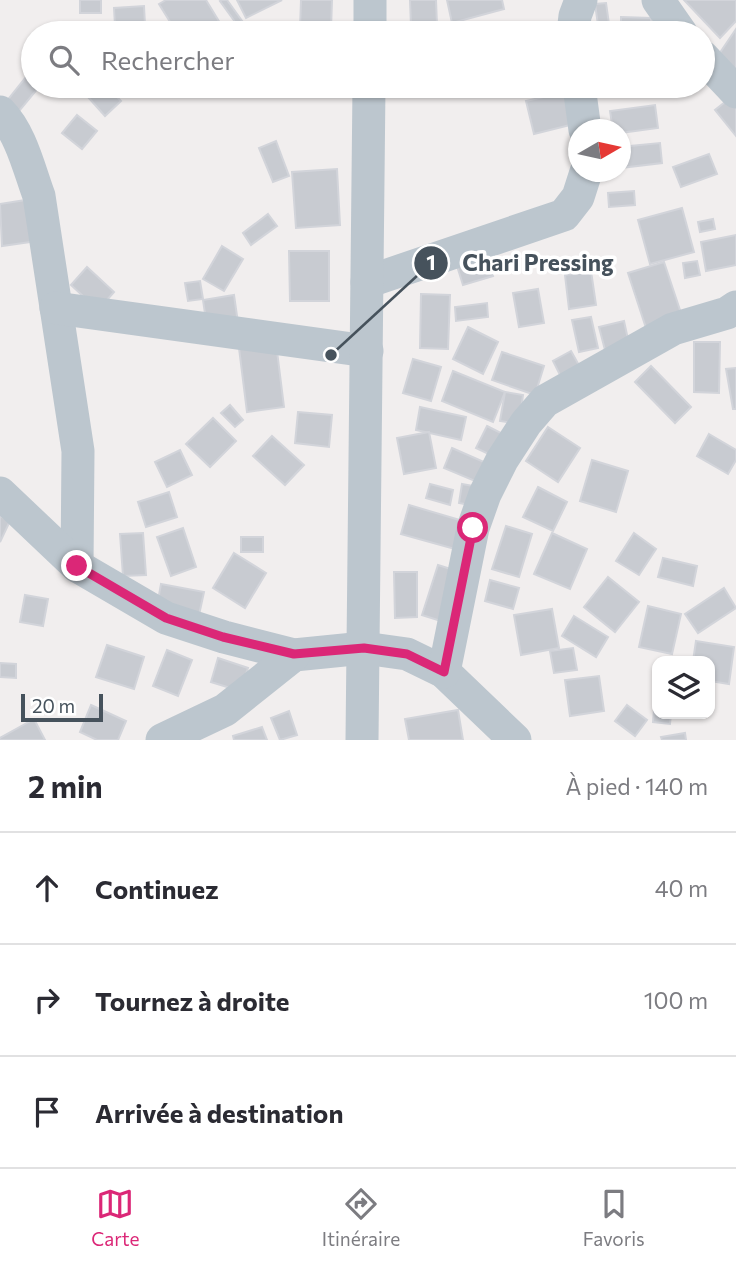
<!DOCTYPE html>
<html lang="fr">
<meta charset="utf-8">
<style>
:root{--surface:#fff;--page:#f2f2f3;--text:#2b2b33;--muted:#7c7c81;--line:#e1e1e2;--accent:#db2777}
body{margin:0;font-family:Commissioner,sans-serif;background:var(--page);color:var(--text)}
.controls{position:absolute;right:21px;bottom:21px;display:grid;overflow:hidden;border-radius:14px;box-shadow:0 2px 5px #0004}
.controls button{width:63px;height:63px;display:grid;place-items:center;padding:0;border:0;border-bottom:2px solid var(--line);background:var(--surface);color:var(--text);font:35px sans-serif}
.compass{position:absolute;left:568px;top:119px;width:63px;height:63px;border-radius:50%;background:var(--surface);box-shadow:0 2px 5px #0004;rotate:81deg}
.scale{position:absolute;left:21px;bottom:18px;width:82px;box-sizing:border-box;padding-left:7px;border:4px solid #46525c;border-top:0;font-size:19px;line-height:24px;white-space:nowrap;color:#46525c;-webkit-text-stroke:5px #fff;paint-order:stroke}
.stop{position:absolute;width:21px;height:21px;margin:-16px;border:5px solid #db2777;border-radius:50%;background:#fff}
.stop.end{background:#db2777;border-color:#fff;box-shadow:0 2px 7px #0008}
.list{margin:0;padding:0;list-style:none}
h2{display:flex;justify-content:space-between;align-items:center;height:91px;margin:0;padding:0 28px;font-size:30px}
h2 small{font-size:23px;font-weight:400;color:var(--muted)}
.list li{display:grid;grid-template-columns:46px 1fr auto;gap:21px;align-items:center;box-sizing:border-box;height:112px;padding:0 28px;border-top:2px solid var(--line)}
.list b{display:block;font-size:26px;white-space:nowrap}
.list em{font-size:23px;font-style:normal;color:var(--muted)}
.icon{flex:none;width:38px;height:38px;fill:none;stroke:currentColor;stroke-width:2;stroke-linecap:round;stroke-linejoin:round}
.map{position:relative;flex:none;width:736px;height:740px;overflow:hidden}
.search{position:absolute;background:var(--surface);box-shadow:0 2px 5px #0004;left:21px;right:21px;top:21px;height:77px;display:flex;align-items:center;gap:18px;box-sizing:border-box;padding:0 24px;border-radius:38px;color:var(--muted);font-size:26px}
.sheet{height:427px;background:var(--surface)}
nav{display:flex;justify-content:space-around;align-items:center;box-sizing:border-box;height:98px;border-top:2px solid var(--line);background:var(--surface);font-size:19px;color:var(--muted)}
nav a{display:grid;justify-items:center;gap:4px}
nav .on{color:var(--accent)}
.map>svg:first-child{display:block}
.building{fill:#c8cbd1;stroke:#d2d4da;stroke-width:2}
.lines{fill:none;stroke-linecap:round;stroke-linejoin:round}
.minor{stroke:#bcc6ce;stroke-width:33}
.route{stroke:#db2777;stroke-width:9}
.leader{fill:none;stroke:#46525c;stroke-width:2.5}
.callout-dot{fill:#46525c;stroke:#fff;stroke-width:2.5}
.mark-label{font-size:21px;text-anchor:middle;font-weight:bold;fill:#fff}
.callout-label{font-size:23px;text-anchor:middle;font-weight:bold;fill:#46525c;stroke:#fff;stroke-width:7;stroke-linejoin:round;paint-order:stroke}
</style>
<div class="map">
<svg width="736" height="740" viewBox="0 0 736 740">
<rect width="100%" height="100%" fill="#f1eeee"/>
<!-- building -->
<g class="building">
<rect x="80" y="0" width="21" height="13"/>
<path d="M 166,0 L 206,0 L 223,28 L 214,33 L 177,33 L 159,4 Z"/>
<path d="M 222,0 L 227,0 L 250,32 L 243,33 L 220,1 Z"/>
<path d="M 237,0 L 282,0 L 246,18 Z"/>
<path d="M 301,0 L 332,0 L 331,30 L 300,29 Z"/>
<path d="M 410,0 L 436,0 L 437,25 L 411,26 Z"/>
<path d="M 447,0 L 502,0 L 504,9 L 452,23 Z"/>
<path d="M 684,0 L 736,0 L 736,21 L 720,38 Z"/>
<path d="M 606,3 L 610,31 L 599,32 L 595,4 Z"/>
<path d="M 144,6 L 145,25 L 115,26 L 114,8 Z"/>
<path d="M 621,17 L 651,18 L 651,33 L 621,33 Z"/>
<path d="M 57,27 L 59,33 L 36,33 L 35,32 Z"/>
<path d="M 112,27 L 114,33 L 91,33 L 91,32 Z"/>
<path d="M 736,29 L 736,74 L 715,60 Z"/>
<path d="M 26,77 L 33,83 L 33,86 L 39,87 L 15,116 L 2,107 Z"/>
<path d="M 68,86 L 82,86 L 83,91 L 69,93 Z"/>
<path d="M 101,86 L 106,86 L 121,101 L 105,116 L 88,97 Z"/>
<path d="M 122,86 L 142,86 L 127,94 Z"/>
<path d="M 570,91 L 578,123 L 534,134 L 526,101 Z"/>
<path d="M 734,95 L 736,98 L 736,136 L 715,110 Z"/>
<path d="M 655,105 L 658,128 L 620,133 L 620,130 L 613,130 L 610,111 Z"/>
<path d="M 77,115 L 97,131 L 82,149 L 62,133 Z"/>
<path d="M 276,141 L 289,176 L 273,182 L 259,148 Z"/>
<path d="M 660,143 L 662,163 L 620,168 L 620,147 Z"/>
<path d="M 709,154 L 717,174 L 681,187 L 673,167 Z"/>
<path d="M 337,169 L 340,225 L 296,228 L 292,172 Z"/>
<path d="M 634,191 L 635,205 L 609,207 L 608,193 Z"/>
<path d="M 32,199 L 38,241 L 2,246 L 0,204 Z"/>
<path d="M 682,208 L 694,252 L 650,264 L 638,220 Z"/>
<path d="M 268,214 L 277,226 L 251,245 L 243,233 Z"/>
<path d="M 713,219 L 715,229 L 700,232 L 698,222 Z"/>
<path d="M 736,235 L 736,265 L 706,271 L 701,242 Z"/>
<path d="M 222,246 L 243,259 L 224,291 L 203,279 Z"/>
<path d="M 289,251 L 329,251 L 329,301 L 290,301 Z"/>
<path d="M 487,258 L 493,276 L 463,285 L 457,266 Z"/>
<path d="M 697,261 L 700,275 L 685,278 L 683,263 Z"/>
<path d="M 664,262 L 682,316 L 646,328 L 628,273 Z"/>
<path d="M 87,267 L 114,292 L 98,310 L 71,285 Z"/>
<path d="M 591,271 L 596,305 L 569,309 L 565,275 Z"/>
<path d="M 200,281 L 203,299 L 188,301 L 185,283 Z"/>
<path d="M 538,289 L 544,323 L 519,327 L 513,293 Z"/>
<path d="M 421,294 L 450,295 L 448,349 L 420,348 Z"/>
<path d="M 234,295 L 238,323 L 207,327 L 203,300 Z"/>
<path d="M 487,303 L 488,317 L 456,321 L 455,307 Z"/>
<path d="M 591,317 L 598,348 L 579,352 L 572,320 Z"/>
<path d="M 624,321 L 629,344 L 605,350 L 599,327 Z"/>
<path d="M 468,327 L 498,342 L 483,374 L 453,359 Z"/>
<path d="M 694,342 L 720,342 L 719,393 L 694,392 Z"/>
<path d="M 276,343 L 284,407 L 247,412 L 239,348 Z"/>
<path d="M 571,351 L 580,367 L 561,377 L 553,361 Z"/>
<path d="M 502,352 L 544,366 L 535,395 L 492,380 Z"/>
<path d="M 413,359 L 441,367 L 431,401 L 403,393 Z"/>
<path d="M 651,366 L 691,407 L 675,423 L 635,382 Z"/>
<path d="M 736,368 L 736,409 L 733,409 L 726,369 Z"/>
<path d="M 453,371 L 505,392 L 493,422 L 442,401 Z"/>
<path d="M 505,392 L 523,395 L 519,424 L 500,421 Z"/>
<path d="M 230,405 L 243,420 L 235,427 L 221,413 Z"/>
<path d="M 420,407 L 466,417 L 461,440 L 416,430 Z"/>
<path d="M 298,412 L 332,415 L 329,447 L 295,443 Z"/>
<path d="M 213,418 L 236,441 L 210,467 L 186,444 Z"/>
<path d="M 487,426 L 509,437 L 499,459 L 476,448 Z"/>
<path d="M 548,427 L 580,448 L 558,482 L 526,461 Z"/>
<path d="M 429,432 L 436,468 L 404,474 L 397,438 Z"/>
<path d="M 709,434 L 736,450 L 736,460 L 728,474 L 697,456 Z"/>
<path d="M 272,436 L 304,465 L 285,485 L 253,456 Z"/>
<path d="M 452,448 L 484,462 L 475,481 L 444,468 Z"/>
<path d="M 180,450 L 192,475 L 167,487 L 155,462 Z"/>
<path d="M 592,460 L 628,471 L 616,512 L 580,501 Z"/>
<path d="M 430,484 L 453,490 L 450,505 L 426,498 Z"/>
<path d="M 462,484 L 479,487 L 475,506 L 459,503 Z"/>
<path d="M 538,487 L 567,502 L 553,531 L 523,517 Z"/>
<path d="M 169,492 L 177,517 L 146,527 L 138,502 Z"/>
<path d="M 409,505 L 463,521 L 455,549 L 401,534 Z"/>
<path d="M 0,516 L 10,521 L 0,542 Z"/>
<path d="M 506,526 L 532,534 L 519,577 L 492,569 Z"/>
<path d="M 183,528 L 196,567 L 171,576 L 157,537 Z"/>
<path d="M 143,533 L 146,575 L 123,576 L 120,534 Z"/>
<path d="M 552,533 L 587,549 L 570,589 L 534,574 Z"/>
<path d="M 634,533 L 656,549 L 639,575 L 616,561 Z"/>
<rect x="241" y="537" width="22" height="15"/>
<path d="M 234,553 L 266,573 L 245,608 L 213,588 Z"/>
<path d="M 663,558 L 697,566 L 693,586 L 658,577 Z"/>
<path d="M 438,565 L 460,572 L 444,622 L 422,615 Z"/>
<path d="M 394,572 L 417,572 L 417,617 L 395,618 Z"/>
<path d="M 608,577 L 639,602 L 615,632 L 584,607 Z"/>
<path d="M 490,580 L 519,588 L 513,609 L 485,601 Z"/>
<path d="M 161,584 L 204,592 L 199,615 L 157,606 Z"/>
<path d="M 724,588 L 736,608 L 698,633 L 685,614 Z"/>
<path d="M 25,595 L 48,599 L 43,626 L 20,622 Z"/>
<path d="M 648,606 L 681,614 L 672,654 L 639,647 Z"/>
<path d="M 552,609 L 559,648 L 521,655 L 514,615 Z"/>
<path d="M 574,616 L 608,637 L 596,657 L 562,636 Z"/>
<path d="M 696,641 L 734,647 L 729,684 L 710,681 L 710,661 L 693,661 Z"/>
<path d="M 107,645 L 144,657 L 134,689 L 96,677 Z"/>
<path d="M 573,648 L 577,670 L 554,673 L 550,651 Z"/>
<path d="M 167,650 L 192,660 L 178,696 L 153,686 Z"/>
<path d="M 218,658 L 248,668 L 240,691 L 211,682 Z"/>
<path d="M 0,663 L 16,664 L 16,678 L 0,677 Z"/>
<path d="M 599,676 L 604,711 L 570,716 L 565,680 Z"/>
<path d="M 655,697 L 657,698 L 657,714 L 671,714 L 670,724 L 653,722 Z"/>
<path d="M 91,705 L 126,721 L 118,740 L 97,740 L 80,732 Z"/>
<path d="M 627,705 L 647,720 L 635,736 L 615,721 Z"/>
<path d="M 458,710 L 463,740 L 409,740 L 405,719 Z"/>
<path d="M 289,711 L 297,735 L 280,740 L 271,718 Z"/>
<path d="M 34,719 L 45,740 L 0,740 L 0,738 Z"/>
<path d="M 262,727 L 267,740 L 234,740 L 233,736 Z"/>
<path d="M 685,733 L 686,740 L 662,740 L 661,737 Z"/>
</g>
<g class="lines">
<!-- minor -->
<g class="minor">
<path d="M 658,0 L 681,33"/>
<path d="M 370,33 L 370,0"/>
<path d="M 573,33 L 575,16 L 581,0"/>
<path d="M 703,57 L 736,92"/>
<path d="M 579,86 L 585,130"/>
<path d="M 0,112 C 21,133 29,169 39,196 L 78,451 L 77,566"/>
<path d="M 367,282 L 564,215 L 578,197 L 586,172"/>
<path d="M 56,308 L 367,351"/>
<path d="M 0,493 L 77,566 L 166,618 L 224,637 L 294,655 L 364,648 L 407,654 L 444,672 L 515,740"/>
<path d="M 444,672 L 473,528 L 485,494 L 502,460 L 526,423 L 545,401 L 673,329 L 727,313 L 736,307"/>
<path d="M 162,740 L 225,710 L 294,655"/>
<path d="M 362,740 L 369,86"/>
</g>
</g>
<g class="lines">
<!-- route -->
<path class="route" d="M 77,566 L 166,618 L 223,637 L 294,654 L 364,648 L 407,654 L 444,672 L 473,528"/>
</g>
<!-- callouts -->
<path class="leader" d="M331 355L431 263"/>
<g class="callout-dot">
<circle cx="331" cy="355" r="7"/>
<circle cx="431" cy="263" r="18"/>
</g>
<g class="mark-label">
<text x="431" y="270">1</text>
</g>
<g class="callout-label">
<text x="538" y="271">Chari Pressing</text>
</g>
</svg>
<div class="controls">
<button><svg class="icon" aria-label="layers" viewBox="0 0 24 24"><path d="M12 4l9 5-9 5-9-5zM3 14l9 5 9-5"/></svg></button>
</div>
<svg class="compass" viewBox="-18 -18 36 36"><path d="M0-13l5 13h-10z" fill="#e53935"/><path d="M0 13l5-13h-10z" fill="#7c7c81"/></svg>
<div class="scale">20 m</div>
<div class="stop" style="left:473px;top:528px"></div>
<div class="stop end" style="left:77px;top:566px"></div>
<div class="search"><svg class="icon" aria-label="search" viewBox="0 0 24 24"><circle cx="10" cy="10" r="6"/><path d="M15 15l6 6"/></svg>Rechercher</div>
</div>
<section class="sheet">
<h2>2 min<small>À pied · 140 m</small></h2>
<ul class="list">
<li><svg class="icon" aria-label="ahead" viewBox="0 0 24 24"><path d="M12 20V5M6 11l6-6 6 6"/></svg><div><b>Continuez</b></div><em>40 m</em></li>
<li><svg class="icon" aria-label="right" viewBox="0 0 24 24"><path d="M7 20v-9h11M14 6l5 5-5 5"/></svg><div><b>Tournez à droite</b></div><em>100 m</em></li>
<li><svg class="icon" aria-label="arrive" viewBox="0 0 24 24"><path d="M6 21V4h12l-3 4 3 4H6"/></svg><div><b>Arrivée à destination</b></div></li>
</ul>
</section>
<nav>
<a class="on"><svg class="icon" aria-label="map" viewBox="0 0 24 24"><path d="M3 6l6-2 6 2 6-2v14l-6 2-6-2-6 2zM9 4v14M15 6v14"/></svg>Carte</a>
<a><svg class="icon" aria-label="directions" viewBox="0 0 24 24"><path d="M12 3l9 9-9 9-9-9zM9 14v-3h6M13 9l2 2-2 2"/></svg>Itinéraire</a>
<a><svg class="icon" aria-label="saved" viewBox="0 0 24 24"><path d="M7 4h10v16l-5-4-5 4z"/></svg>Favoris</a>
</nav>
